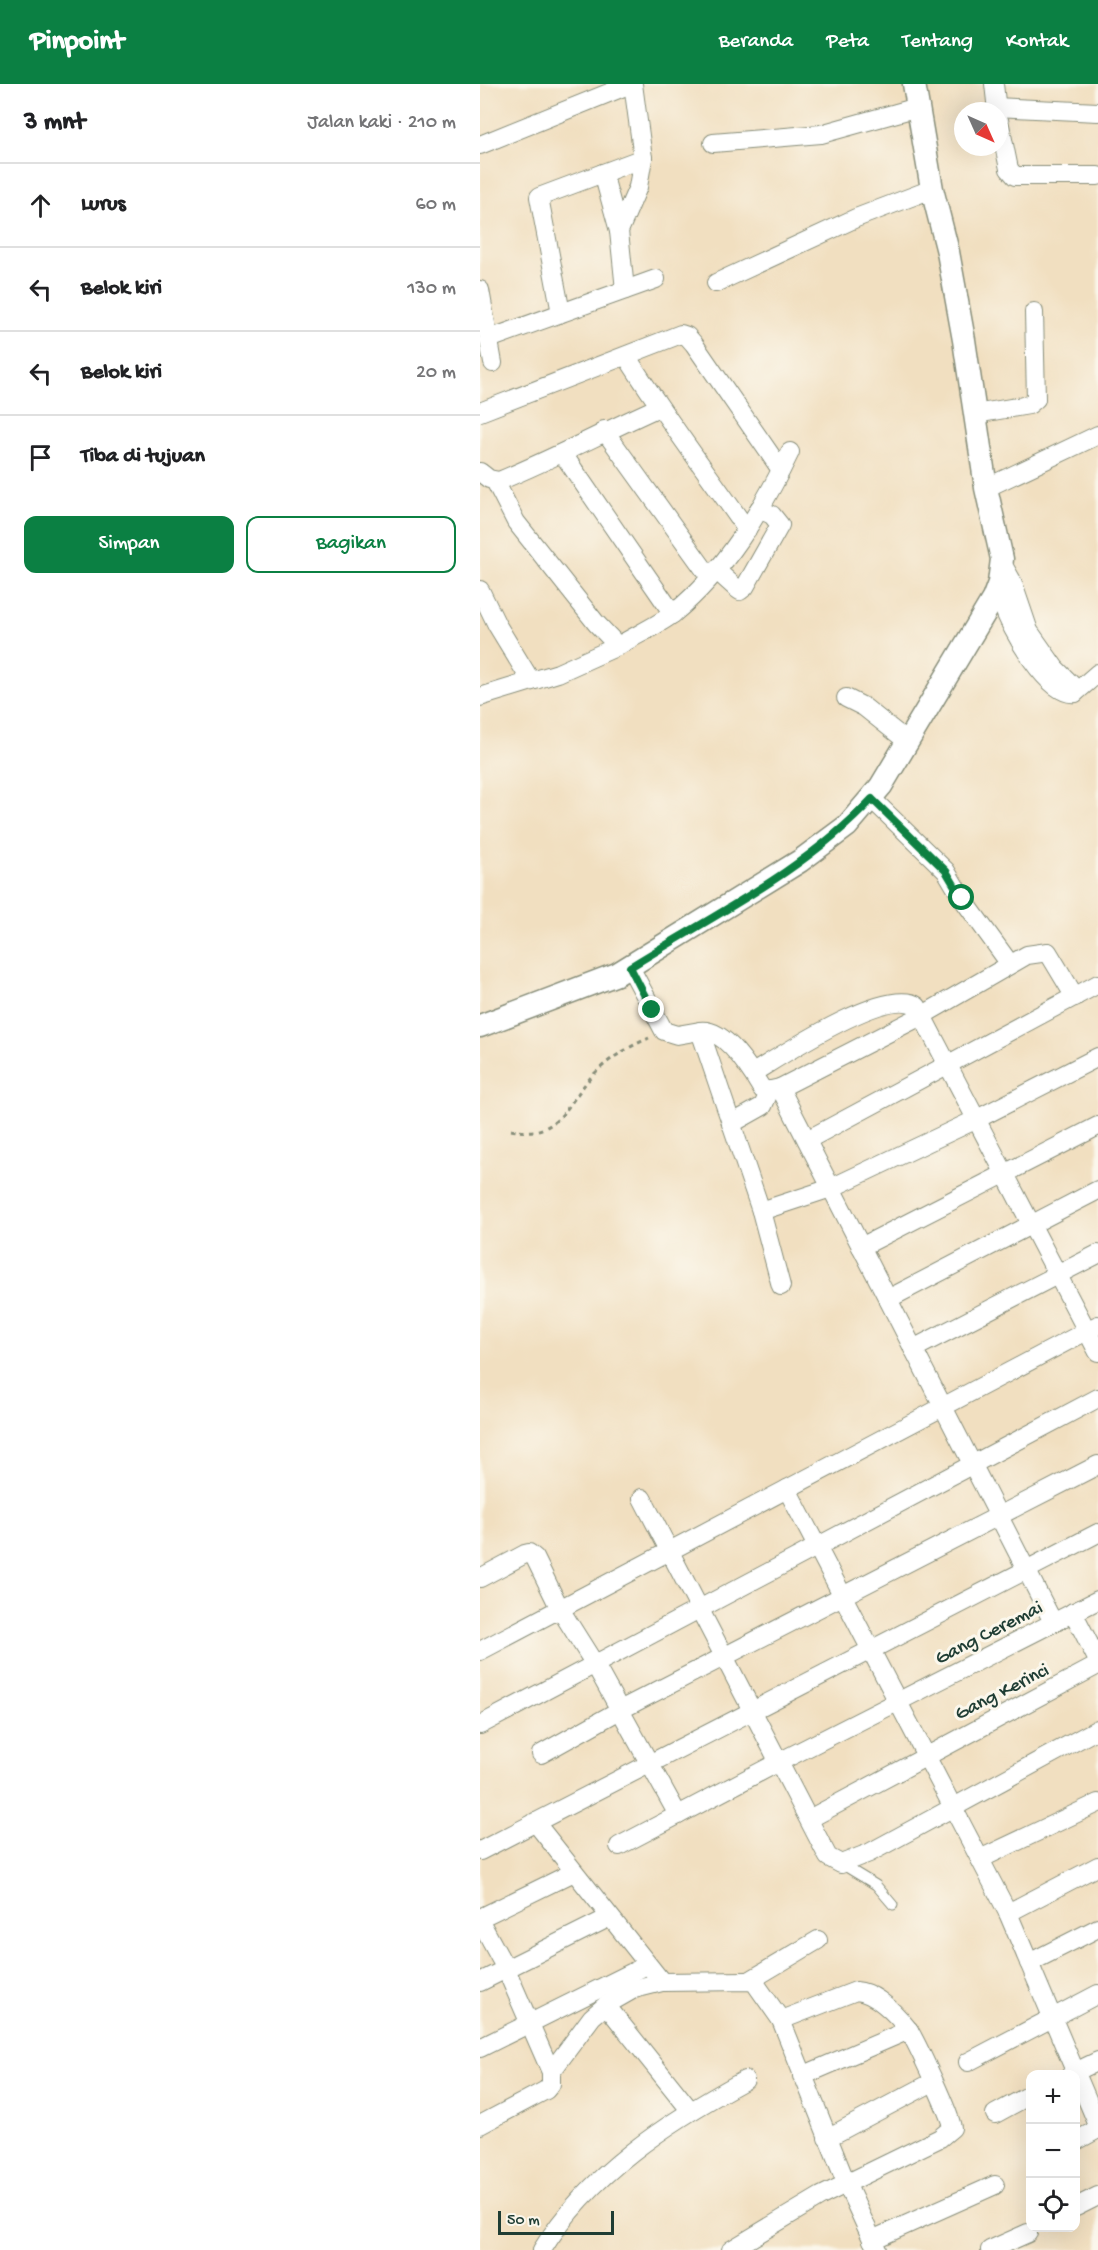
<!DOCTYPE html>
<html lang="id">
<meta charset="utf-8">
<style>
:root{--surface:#fff;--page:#f2f2f2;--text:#202124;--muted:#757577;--line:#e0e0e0;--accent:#0b8043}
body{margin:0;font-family:"Gochi Hand",sans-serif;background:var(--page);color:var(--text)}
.controls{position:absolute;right:18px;bottom:18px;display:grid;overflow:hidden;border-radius:12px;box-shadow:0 6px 24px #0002}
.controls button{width:54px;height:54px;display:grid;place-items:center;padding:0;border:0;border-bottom:2px solid var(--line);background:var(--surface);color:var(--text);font:30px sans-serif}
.compass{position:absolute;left:474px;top:18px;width:54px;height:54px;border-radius:50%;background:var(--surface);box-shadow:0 6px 24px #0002;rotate:135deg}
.scale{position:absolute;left:18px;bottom:15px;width:116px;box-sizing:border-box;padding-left:6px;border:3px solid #1f3d34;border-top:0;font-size:16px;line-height:21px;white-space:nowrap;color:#1f3d34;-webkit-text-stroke:4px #fbf7ec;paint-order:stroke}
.stop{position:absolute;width:18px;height:18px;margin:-14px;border:4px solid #0b8043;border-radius:50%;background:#fff}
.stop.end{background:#0b8043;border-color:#fff;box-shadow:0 2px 6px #0008}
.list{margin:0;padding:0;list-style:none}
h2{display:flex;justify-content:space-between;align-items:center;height:78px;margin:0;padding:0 24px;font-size:26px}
h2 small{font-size:20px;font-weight:400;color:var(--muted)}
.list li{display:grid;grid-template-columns:39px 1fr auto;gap:18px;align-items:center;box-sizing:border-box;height:84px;padding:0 24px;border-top:2px solid var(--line)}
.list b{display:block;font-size:22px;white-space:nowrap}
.list em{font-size:20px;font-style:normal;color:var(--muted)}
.actions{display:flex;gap:12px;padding:18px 24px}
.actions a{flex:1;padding:14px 0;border:2px solid var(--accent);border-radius:12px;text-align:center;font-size:21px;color:var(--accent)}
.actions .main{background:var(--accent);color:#fff}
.icon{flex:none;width:33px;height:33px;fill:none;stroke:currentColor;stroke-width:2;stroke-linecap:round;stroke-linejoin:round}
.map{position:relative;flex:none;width:618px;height:2166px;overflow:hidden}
header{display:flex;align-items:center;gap:36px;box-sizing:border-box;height:84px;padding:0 30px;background:var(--accent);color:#fff}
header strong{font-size:28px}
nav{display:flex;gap:33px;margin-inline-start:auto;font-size:21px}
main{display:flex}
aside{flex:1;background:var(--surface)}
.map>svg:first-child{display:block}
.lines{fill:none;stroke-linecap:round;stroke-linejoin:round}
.service-casing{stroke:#888e7a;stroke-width:11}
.minor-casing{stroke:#888e7a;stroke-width:20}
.tertiary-casing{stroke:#888e7a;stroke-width:25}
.path{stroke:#888e7a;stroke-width:3;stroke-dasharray:4.5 4.5;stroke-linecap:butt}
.service{stroke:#fff;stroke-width:9}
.minor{stroke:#fff;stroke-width:18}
.tertiary{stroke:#fff;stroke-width:22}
.route{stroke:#0b8043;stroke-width:8}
.labels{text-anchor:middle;stroke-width:6;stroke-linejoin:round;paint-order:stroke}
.street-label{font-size:20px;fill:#1f3d34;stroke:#fbf7ec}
</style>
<header>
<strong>Pinpoint</strong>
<nav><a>Beranda</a><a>Peta</a><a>Tentang</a><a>Kontak</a></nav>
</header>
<main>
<aside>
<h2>3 mnt<small>Jalan kaki · 210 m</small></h2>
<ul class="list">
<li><svg class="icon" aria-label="ahead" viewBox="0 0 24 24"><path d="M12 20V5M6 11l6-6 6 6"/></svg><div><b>Lurus</b></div><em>60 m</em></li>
<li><svg class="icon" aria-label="left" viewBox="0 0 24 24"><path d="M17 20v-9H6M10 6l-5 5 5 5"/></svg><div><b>Belok kiri</b></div><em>130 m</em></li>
<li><svg class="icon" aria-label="left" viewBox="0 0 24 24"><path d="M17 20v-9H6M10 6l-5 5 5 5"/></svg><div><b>Belok kiri</b></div><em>20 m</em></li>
<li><svg class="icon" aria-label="arrive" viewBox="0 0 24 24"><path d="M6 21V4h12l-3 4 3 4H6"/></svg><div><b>Tiba di tujuan</b></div></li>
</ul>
<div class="actions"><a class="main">Simpan</a><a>Bagikan</a></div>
</aside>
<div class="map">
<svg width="618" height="2166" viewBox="0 0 618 2166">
<rect width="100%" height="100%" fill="#fbf7ec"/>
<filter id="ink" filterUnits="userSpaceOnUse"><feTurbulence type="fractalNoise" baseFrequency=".0167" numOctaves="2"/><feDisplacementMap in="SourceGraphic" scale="12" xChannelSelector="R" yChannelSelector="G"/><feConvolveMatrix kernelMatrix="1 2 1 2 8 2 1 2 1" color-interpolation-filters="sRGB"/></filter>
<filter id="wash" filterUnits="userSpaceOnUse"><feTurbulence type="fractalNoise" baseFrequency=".008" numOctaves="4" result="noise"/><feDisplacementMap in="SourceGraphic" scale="24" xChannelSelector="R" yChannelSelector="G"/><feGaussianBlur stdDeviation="1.35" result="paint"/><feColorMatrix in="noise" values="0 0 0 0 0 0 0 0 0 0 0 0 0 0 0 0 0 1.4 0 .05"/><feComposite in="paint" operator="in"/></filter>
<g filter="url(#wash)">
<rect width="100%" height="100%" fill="#f1dfc0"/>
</g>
<g filter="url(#ink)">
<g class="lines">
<!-- service casing -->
<g class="service-casing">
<path id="service" d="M 363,1781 L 396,1801 L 413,1821"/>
</g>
<!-- minor casing -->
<g class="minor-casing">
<g id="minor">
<path d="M 514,0 L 517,27"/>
<path d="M 516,23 L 618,28"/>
<path d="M 519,36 L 529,85 L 535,92 L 618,92"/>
<path d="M 233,59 L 341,50 L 438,23"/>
<path d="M 0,61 L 151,0"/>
<path d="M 123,89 L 139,147"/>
<path d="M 236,199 L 376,134 L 452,105"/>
<path d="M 0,206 L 13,279"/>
<path d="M 145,206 L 139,147 L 158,103 L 163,74 L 153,0"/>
<path d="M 81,229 L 59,113 L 163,74"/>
<path d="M 9,255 L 176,195"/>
<path d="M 147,273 C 184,332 227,388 267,446"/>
<path d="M 0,328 L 201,250 L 207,252 L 214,260 L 301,386"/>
<path d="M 495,330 L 549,321 L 556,315 L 554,228"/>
<path d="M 124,346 L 229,492"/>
<path d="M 83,370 L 193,530"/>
<path d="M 0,388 L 9,395 L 19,397 C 73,375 125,347 179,323"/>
<path d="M 15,397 L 36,438 L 116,539 L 138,562 C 156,551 177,542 194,529 C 245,487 281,428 310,368"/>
<path d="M 506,404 L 618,351"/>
<path d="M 236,486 L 256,504 L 260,507 L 265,503 L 300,441 L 292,431 L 279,425"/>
<path d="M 519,499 C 521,506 521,515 523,522 C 530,544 568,613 595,609 L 593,602 L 575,584 L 549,547 L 532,497 L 523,481"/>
<path d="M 0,506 L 17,541 L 51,597"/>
<path d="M 595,609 L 618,589"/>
<path d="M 0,613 L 78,589 L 138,562"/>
<path d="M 366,614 L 384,623 L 428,658"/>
<path d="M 392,715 L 466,787 L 482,814 L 530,880"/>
<path d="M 150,883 L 184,947 L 197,951 L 220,947"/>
<path d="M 273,989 C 302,971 407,901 437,922 L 618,1268"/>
<path d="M 300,1004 L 573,1538"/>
<path d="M 251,1040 L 283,1022 L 290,1006"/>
<path d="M 327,1056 L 618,900"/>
<path d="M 281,1127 L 351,1104 L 497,1035 L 618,973"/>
<path d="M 381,1163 L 618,1042"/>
<path d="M 301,1202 L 281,1127 L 220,947 C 245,944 270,985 282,1005 L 287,1007 L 300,1004 L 443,931 L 547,871 L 568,868 L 595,913"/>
<path d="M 408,1215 L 618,1106"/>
<path d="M 433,1265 L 618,1170"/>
<path d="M 307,1405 L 528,1829 L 618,2041"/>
<path d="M 162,1414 L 348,1773 L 361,1780 L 389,1769 L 618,1645"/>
<path d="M 0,1494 L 45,1470 L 49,1469 L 55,1474 L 80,1525 L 114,1579 L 198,1731"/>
<path d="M 593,1528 L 618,1577"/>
<path d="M 0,1567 L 618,1241"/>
<path d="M 0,1641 L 618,1314"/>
<path d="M 61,1670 L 140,1626 L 618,1381"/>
<path d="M 329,1735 L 618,1581"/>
<path d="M 55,1738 L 182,1898"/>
<path d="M 139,1762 L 299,1678 L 618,1516"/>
<path d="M 0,1767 L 618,1449"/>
<path d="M 500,1775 L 618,1719"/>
<path d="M 528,1829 L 618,1782"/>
<path d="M 0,1834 L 94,1788"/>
<path d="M 0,1837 L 26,1885 L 71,1988"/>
<path d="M 549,1879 L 618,1844"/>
<path d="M 269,1897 L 338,1856"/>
<path d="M 0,1898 L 130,1833"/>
<path d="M 126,1921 L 210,2026"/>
<path d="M 0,1964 L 167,1881"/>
<path d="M 488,1978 L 618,1910"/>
<path d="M 591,1990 L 618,1977"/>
<path d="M 322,1992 L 429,1946"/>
<path d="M 515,2030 L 550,2011"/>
<path d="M 0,2041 L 66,2006 L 71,2000 L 71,1988 L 112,1933 L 126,1921 L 154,1905 L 182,1898 L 269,1897 L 275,1899 L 301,1936 L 367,2101 L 397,2166"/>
<path d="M 347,2054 L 453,1998"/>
<path d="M 596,2057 L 618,2045"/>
<path d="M 596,2123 L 618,2112"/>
<path d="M 392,2156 L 515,2101"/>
<path d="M 62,2166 C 109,2089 188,2038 265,1996"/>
<path d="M 251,2166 L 341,2112 L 460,2054 L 472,2044 C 472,2034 435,1955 428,1945 C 416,1930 395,1908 376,1907 L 301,1936"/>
<path d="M 510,2166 L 548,2149"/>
</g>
</g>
<!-- tertiary casing -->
<g class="tertiary-casing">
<path id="tertiary" d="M 0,942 L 137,890 L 320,777 L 367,742 L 401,702 L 513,515 L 519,499 L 522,475 L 506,404 L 484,256 L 468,168 L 452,105 L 434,0"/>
</g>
<!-- path -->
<path class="path" d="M 31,1046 C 82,1055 85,1019 115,989 C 131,973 149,963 169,954"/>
<!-- service -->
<use href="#service" class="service"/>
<!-- minor -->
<use href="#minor" class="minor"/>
<!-- tertiary -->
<use href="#tertiary" class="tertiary"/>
</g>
</g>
<g class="lines" filter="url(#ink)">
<!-- route -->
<path class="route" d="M 172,926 L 150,883 C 232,832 325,787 392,715 L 466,787 L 482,814"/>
</g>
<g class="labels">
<!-- street labels -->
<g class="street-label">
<text transform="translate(508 1547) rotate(-27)" y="7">Gang Ceremai</text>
<text transform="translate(521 1606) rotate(-27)" y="7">Gang Kerinci</text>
</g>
</g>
</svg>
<div class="controls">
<button>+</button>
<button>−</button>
<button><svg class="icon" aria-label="locate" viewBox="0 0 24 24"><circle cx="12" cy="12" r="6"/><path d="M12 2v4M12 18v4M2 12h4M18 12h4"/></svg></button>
</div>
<svg class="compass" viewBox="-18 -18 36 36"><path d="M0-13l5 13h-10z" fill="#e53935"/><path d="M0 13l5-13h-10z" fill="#757577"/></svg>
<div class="scale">50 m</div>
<div class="stop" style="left:482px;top:814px"></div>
<div class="stop end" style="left:172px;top:926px"></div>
</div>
</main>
